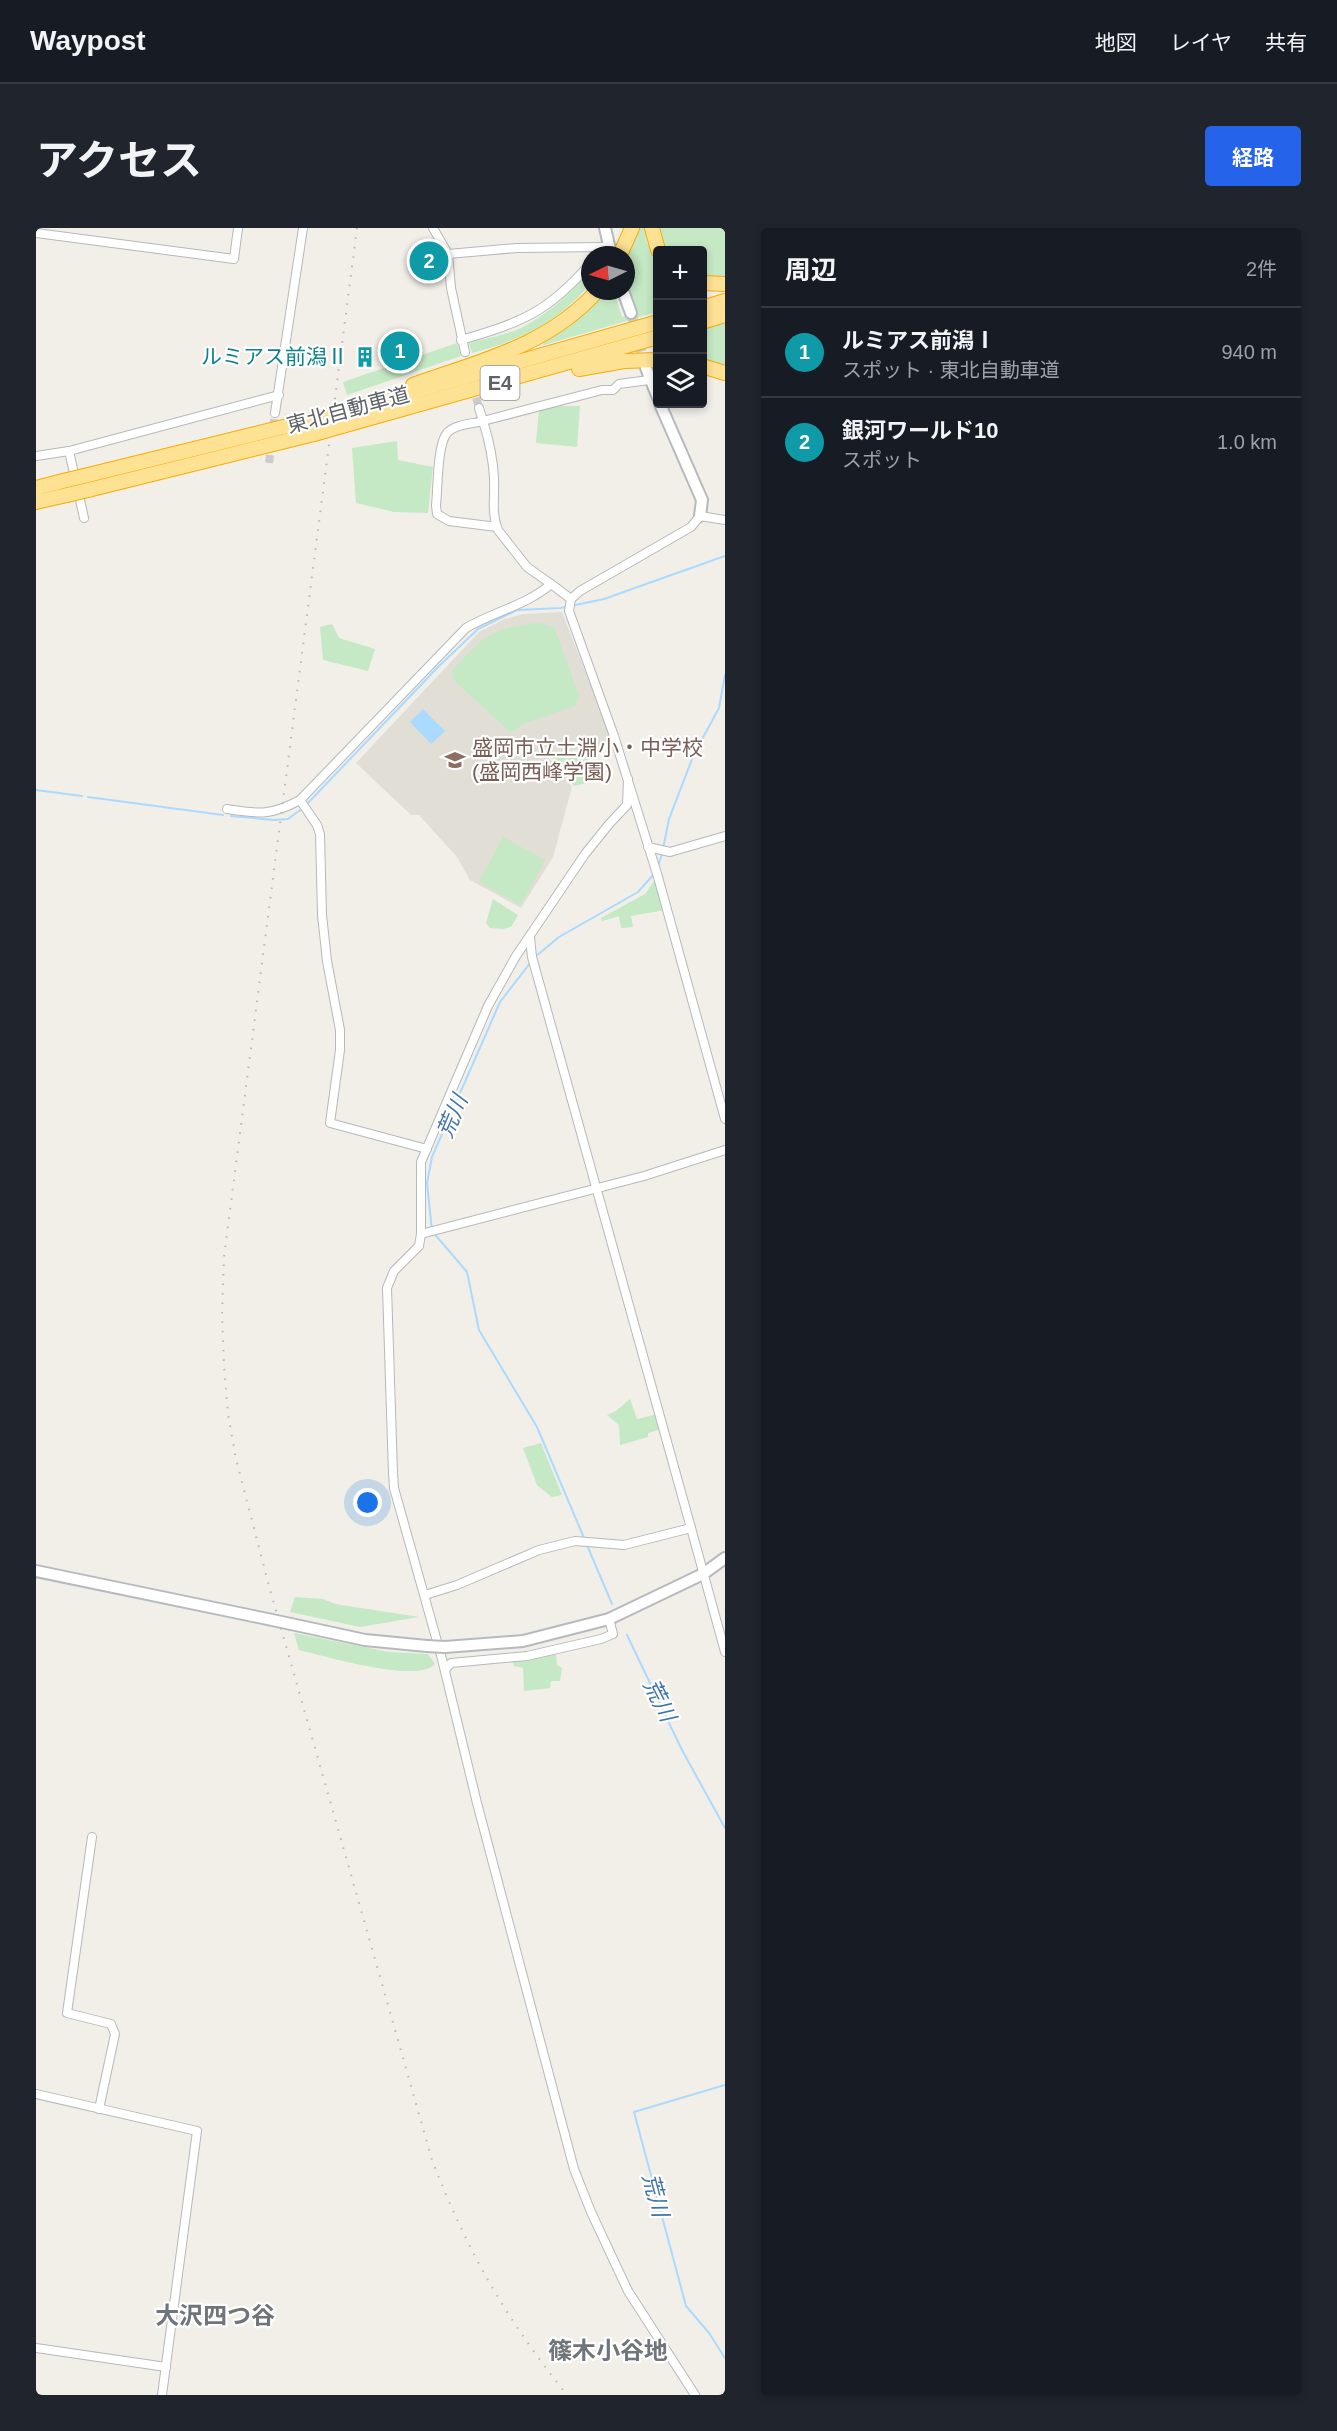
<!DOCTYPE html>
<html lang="ja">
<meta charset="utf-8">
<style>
:root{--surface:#171b24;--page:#20242c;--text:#f1f3f6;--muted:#9ea1a6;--line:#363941;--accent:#2563eb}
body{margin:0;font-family:Helvetica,"Noto Sans JP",sans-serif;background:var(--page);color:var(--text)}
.controls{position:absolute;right:18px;top:18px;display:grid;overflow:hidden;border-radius:6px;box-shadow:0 3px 9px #0003}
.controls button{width:54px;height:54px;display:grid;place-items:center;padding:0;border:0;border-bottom:2px solid var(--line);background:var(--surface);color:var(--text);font:30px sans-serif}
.compass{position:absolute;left:545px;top:18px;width:54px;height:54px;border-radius:50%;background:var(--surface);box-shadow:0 3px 9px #0003;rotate:265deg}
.you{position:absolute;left:332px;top:1275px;width:21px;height:21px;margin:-15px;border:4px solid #fff;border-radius:50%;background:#1a73e8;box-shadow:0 0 0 9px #1a73e833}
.badge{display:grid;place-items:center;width:39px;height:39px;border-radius:50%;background:var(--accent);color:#fff;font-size:20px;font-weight:700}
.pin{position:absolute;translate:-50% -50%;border:3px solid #fff;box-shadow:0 2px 6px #0006}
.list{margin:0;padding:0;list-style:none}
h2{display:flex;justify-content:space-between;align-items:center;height:78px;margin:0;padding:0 24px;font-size:26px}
h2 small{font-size:20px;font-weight:400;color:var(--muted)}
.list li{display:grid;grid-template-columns:39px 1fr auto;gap:18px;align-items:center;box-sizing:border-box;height:90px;padding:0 24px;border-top:2px solid var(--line)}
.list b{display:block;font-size:22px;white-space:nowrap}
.list p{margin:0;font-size:20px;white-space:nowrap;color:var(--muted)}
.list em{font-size:20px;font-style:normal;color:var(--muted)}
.icon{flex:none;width:33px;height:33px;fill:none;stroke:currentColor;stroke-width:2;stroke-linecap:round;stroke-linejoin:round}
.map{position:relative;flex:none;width:689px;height:2167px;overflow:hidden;border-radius:6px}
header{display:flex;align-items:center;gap:36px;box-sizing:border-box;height:84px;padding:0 30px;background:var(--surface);border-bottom:2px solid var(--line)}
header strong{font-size:28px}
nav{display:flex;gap:33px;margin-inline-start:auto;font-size:21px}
.intro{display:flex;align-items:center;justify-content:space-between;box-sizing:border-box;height:144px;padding:0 36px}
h1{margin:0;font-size:42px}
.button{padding:15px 27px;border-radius:6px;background:var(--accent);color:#fff;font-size:21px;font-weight:700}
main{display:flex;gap:36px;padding:0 36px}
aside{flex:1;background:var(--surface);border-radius:6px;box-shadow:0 3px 9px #0003}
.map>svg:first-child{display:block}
.education{fill:#e1ded6}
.green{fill:#c5e8c5}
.water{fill:#aadaff}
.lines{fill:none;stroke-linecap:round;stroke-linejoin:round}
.stream{stroke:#aadaff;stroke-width:2}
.street-tunnel{stroke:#ccccc8;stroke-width:8;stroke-dasharray:8 4;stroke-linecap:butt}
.secondary-tunnel{stroke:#ccccc8;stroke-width:10;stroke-dasharray:10 5;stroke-linecap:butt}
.street-casing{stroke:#b5b8bc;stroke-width:10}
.secondary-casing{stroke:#b6babf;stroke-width:14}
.highway-casing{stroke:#f9ab00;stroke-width:16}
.street{stroke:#fff;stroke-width:8}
.secondary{stroke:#fff;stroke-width:10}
.highway{stroke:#fde293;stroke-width:14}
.rail{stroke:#b6b7b8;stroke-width:2;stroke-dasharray:1.5 8;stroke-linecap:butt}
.secondary-bridge-casing{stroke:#b6babf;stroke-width:14;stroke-linecap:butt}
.highway-bridge-casing{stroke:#f9ab00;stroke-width:16;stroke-linecap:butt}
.secondary-bridge{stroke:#fff;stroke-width:10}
.highway-bridge{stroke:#fde293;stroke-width:14}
.labels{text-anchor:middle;stroke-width:4.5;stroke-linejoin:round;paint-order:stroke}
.shield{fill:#fff;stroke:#8f9295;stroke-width:1.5}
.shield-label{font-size:20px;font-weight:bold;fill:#5f6368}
.culture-label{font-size:21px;fill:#0d838f;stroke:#fff;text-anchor:end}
.street-label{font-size:21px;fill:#5f6368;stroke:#fff}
.education-label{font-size:21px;fill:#785e54;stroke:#fff;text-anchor:start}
.water-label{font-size:22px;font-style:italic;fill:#4174aa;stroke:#fff}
.quarter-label{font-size:24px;font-weight:bold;fill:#70757a;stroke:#fff}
</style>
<header>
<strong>Waypost</strong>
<nav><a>地図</a><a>レイヤ</a><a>共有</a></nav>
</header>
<div class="intro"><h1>アクセス</h1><a class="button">経路</a></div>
<main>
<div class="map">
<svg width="689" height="2167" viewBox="0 0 689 2167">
<rect width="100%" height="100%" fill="#f1efe8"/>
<!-- education -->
<path class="education" d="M 526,384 L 577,515 L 523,525 L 513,530 L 536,559 L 517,629 L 485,680 L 434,652 L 421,629 L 383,587 L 375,587 L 320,535 L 443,404 L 469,391 L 488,386 Z"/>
<!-- green -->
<g class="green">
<path d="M 601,0 L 609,0 L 611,14 L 621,35 L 621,84 L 508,117 L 507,114 L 530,101 L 571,63 L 578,63 L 586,89 L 602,86 L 590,51 L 590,27 Z"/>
<path d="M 621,0 L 689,0 L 689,51 L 667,49 L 666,22 L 628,22 Z"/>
<path d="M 554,42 L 554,56 C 523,94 483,113 436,125 L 433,115 C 450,110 471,107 487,99 C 513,85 535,65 554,42 Z"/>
<path d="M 689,94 L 689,138 L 667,132 L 666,101 Z"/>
<path d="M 421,115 L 425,128 L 311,167 L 307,154 Z"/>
<path d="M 525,178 L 544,178 L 541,219 L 500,215 L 503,181 Z"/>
<path d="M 361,213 L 362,232 L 397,239 L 392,285 L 358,284 L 320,275 L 316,220 Z"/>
<path d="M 502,395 L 518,399 L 543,467 L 539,478 L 490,495 L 474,504 L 417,451 L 416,443 C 446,410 455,399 502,395 Z"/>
<path d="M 296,396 L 303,410 L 339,421 L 332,443 L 287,432 L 284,399 Z"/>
<path d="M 550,523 L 559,553 L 538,558 L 516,531 L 522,528 Z"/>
<path d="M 467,609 L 509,632 L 485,677 L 443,654 Z"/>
<path d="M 620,650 L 629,682 L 595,688 L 597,699 L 585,700 L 583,688 L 566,693 L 565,690 L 609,666 Z"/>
<path d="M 457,671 L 482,687 L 475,699 L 467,701 L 454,700 L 450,695 Z"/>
<path d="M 594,1171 L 601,1191 L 621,1186 L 625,1201 L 612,1205 L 612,1209 L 584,1217 L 583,1197 L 571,1187 L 580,1183 Z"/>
<path d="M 505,1215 L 526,1267 L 516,1269 L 501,1257 L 487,1220 Z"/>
<path d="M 259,1369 L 287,1371 L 299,1376 L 383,1389 L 324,1399 L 254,1384 Z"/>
<path d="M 258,1405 L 353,1424 L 392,1426 L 399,1436 C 382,1456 289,1428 263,1422 Z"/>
<path d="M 520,1425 L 521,1437 L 526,1440 L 524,1453 L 515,1453 L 514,1460 L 488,1463 L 487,1440 L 478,1438 L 477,1432 Z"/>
</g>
<!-- water -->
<path class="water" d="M 387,481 L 409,503 L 395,516 L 374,494 Z"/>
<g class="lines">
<!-- stream -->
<g class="stream">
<path d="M 0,562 L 46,568"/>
<path d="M 52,569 L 187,587"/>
<path d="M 271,576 L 403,438 L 442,401 L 481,382 L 525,380 L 568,371 L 689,328"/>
<path d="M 195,588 L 238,592 L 252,591 L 267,580"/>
<path d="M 621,641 L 626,626 L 633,591 L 658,526 L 683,480 L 689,447"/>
<path d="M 499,729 L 523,709 L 602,664 L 618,646"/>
<path d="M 495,734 L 464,774 L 396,929 L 391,955 L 396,1003 L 431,1044 L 443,1102 L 501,1199 L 576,1376"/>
<path d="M 591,1407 L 646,1522 L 689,1600"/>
<path d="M 689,1857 L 598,1884 L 650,2078 L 673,2105 L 689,2130"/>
</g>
<!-- street-tunnel -->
<g class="street-tunnel">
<path d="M 437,158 L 443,180"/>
<path d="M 233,235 L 239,185"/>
</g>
<!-- secondary-tunnel -->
<path class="secondary-tunnel" d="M 595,85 L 609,137"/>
<!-- street casing -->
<g class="street-casing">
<g id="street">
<path d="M 397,0 L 412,26 L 415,60 L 429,124"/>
<path d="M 0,5 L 198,31 L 202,0"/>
<path d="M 412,26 L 481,20 L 568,19"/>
<path d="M 562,27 L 571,17"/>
<path d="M 425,112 C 486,94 511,85 554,36"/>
<path d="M 443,180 L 447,193 L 566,162 L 577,162 L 583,156 L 613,152"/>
<path d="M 239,185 L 267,0"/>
<path d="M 33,223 L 48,290"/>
<path d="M 0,228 L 33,223 L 243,167"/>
<path d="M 689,292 L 664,288 L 655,299 L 544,363 L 535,371 L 533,383 L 578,508 L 622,649 L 689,891"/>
<path d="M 461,299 L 413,293 L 401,286 L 400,277 C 402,260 401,217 411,205 C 419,196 436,196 447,193 C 453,212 457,231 458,250 C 459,270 455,284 462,302 L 491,339 L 515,356"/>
<path d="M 592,551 L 591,577 L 574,595 L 549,626 L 480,728 L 452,778 L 385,934 L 385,1006 L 383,1018 L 358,1043 L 351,1060 L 357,1245 L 358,1260 L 406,1431 L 441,1575 L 538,1941 L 555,1984 L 592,2063 L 659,2167"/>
<path d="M 264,572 L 281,597 L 284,606 L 286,687 L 291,733 L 304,802 L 304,822 L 294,895 L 391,921"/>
<path d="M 191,581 C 224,586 234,588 264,572 L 430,400 C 457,384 491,377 515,356 L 535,371"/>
<path d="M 612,619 L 634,624 L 689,608"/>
<path d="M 494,710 L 496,729 L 655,1300"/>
<path d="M 385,1006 L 608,948 L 689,922"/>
<path d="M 389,1367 L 421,1357 L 503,1322 L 539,1313 L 588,1317 L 655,1300 L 689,1424"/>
<path d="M 409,1442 L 415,1435 L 491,1428 L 565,1411 L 577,1406 L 573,1391"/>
<path d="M 56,1609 L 31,1785 L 75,1796 L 79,1806 L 63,1881"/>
<path d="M 0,1866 L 161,1903 L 126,2167"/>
<path d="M 0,2120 L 130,2139"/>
</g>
</g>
<!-- secondary casing -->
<g class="secondary-casing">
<g id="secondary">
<path d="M 569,0 L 575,26"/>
<path d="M 587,63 L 595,85"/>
<path d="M 610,140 L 622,170"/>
<path d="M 624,176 L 666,272 L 664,288"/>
<path d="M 0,1343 L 217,1388"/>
<path d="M 255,1396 L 329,1412 L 391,1418"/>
<path d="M 409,1419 L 487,1413 L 573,1391 L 667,1346 L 689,1330"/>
</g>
</g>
<!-- highway casing -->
<g class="highway-casing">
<g id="highway">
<path d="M 616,0 L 622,22"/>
<path d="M 584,27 L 596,0"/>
<path d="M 666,55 L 689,56"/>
<path d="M 666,80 L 689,73"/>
<path d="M 666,94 L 689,87"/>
<path d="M 666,138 L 689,145"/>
<path d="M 543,141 L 588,133 L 622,132"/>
<path d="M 377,157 C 444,133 512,118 561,63"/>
<path d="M 306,184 L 622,94"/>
<path d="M 306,198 L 622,109"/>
<path d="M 48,248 L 276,192"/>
<path d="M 0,260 L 27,253"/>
<path d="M 52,262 L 278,206"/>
<path d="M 0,274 L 31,267"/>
</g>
</g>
<!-- street -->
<use href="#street" class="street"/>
<!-- secondary -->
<use href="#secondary" class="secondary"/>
<!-- highway -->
<use href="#highway" class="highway"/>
<!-- rail -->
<path class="rail" d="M 321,0 L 188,1029 L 186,1087 L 188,1137 L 192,1186 L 200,1231 L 233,1358 L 396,1932 C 431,2023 470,2091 531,2167"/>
<!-- secondary-bridge casing -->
<g class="secondary-bridge-casing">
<g id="secondary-bridge">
<path d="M 217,1388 L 255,1396"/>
<path d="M 391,1418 L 409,1419"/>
</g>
</g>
<!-- highway-bridge casing -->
<g class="highway-bridge-casing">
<g id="highway-bridge">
<path d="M 276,192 L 306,184"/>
<path d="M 278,206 L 306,198"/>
<path d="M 27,253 L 48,248"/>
<path d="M 31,267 L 52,262"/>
</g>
</g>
<!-- secondary-bridge -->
<use href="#secondary-bridge" class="secondary-bridge"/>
<!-- highway-bridge -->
<use href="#highway-bridge" class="highway-bridge"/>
</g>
<!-- icons -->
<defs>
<g id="building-bare" transform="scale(1.62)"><path d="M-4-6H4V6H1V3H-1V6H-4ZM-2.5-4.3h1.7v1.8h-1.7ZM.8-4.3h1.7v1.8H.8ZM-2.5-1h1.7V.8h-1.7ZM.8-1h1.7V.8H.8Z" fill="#0f9aa8" stroke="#fff" stroke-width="2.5" paint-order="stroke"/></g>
<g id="school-bare" transform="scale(1.62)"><path d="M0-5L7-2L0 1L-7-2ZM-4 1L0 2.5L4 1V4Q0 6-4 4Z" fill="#8d6e63" stroke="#fff" stroke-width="2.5" paint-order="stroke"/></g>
</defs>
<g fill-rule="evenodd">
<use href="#building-bare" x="329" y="129"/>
<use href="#school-bare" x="419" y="532"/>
</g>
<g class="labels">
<!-- shield labels -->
<rect class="shield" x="444.5" y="138" width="39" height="34" rx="4.5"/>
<g class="shield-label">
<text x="464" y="162">E4</text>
</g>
<!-- culture labels -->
<g class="culture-label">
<text x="312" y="136">ルミアス前潟Ⅱ</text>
</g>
<!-- street labels -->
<g class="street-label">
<text transform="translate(312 182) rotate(-15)" y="7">東北自動車道</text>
</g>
<!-- education labels -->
<g class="education-label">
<text x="436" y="527">盛岡市立土淵小・中学校<tspan x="436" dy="24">(盛岡西峰学園)</tspan></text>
</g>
<!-- water labels -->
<g class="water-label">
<text transform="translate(416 888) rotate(-67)" y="8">荒川</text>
<text transform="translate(624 1472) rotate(63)" y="8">荒川</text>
<text transform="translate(620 1967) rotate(75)" y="8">荒川</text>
</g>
<!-- quarter labels -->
<g class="quarter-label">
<text x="179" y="2096">大沢四つ谷</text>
<text x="572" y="2131">篠木小谷地</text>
</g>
</g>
</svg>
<div class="controls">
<button>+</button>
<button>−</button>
<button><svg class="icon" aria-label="layers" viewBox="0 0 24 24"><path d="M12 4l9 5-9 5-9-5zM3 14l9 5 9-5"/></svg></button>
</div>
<svg class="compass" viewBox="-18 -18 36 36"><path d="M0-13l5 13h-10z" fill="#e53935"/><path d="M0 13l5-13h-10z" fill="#9ea1a6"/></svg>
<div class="you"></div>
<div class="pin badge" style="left:364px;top:123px;background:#0f9aa8">1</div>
<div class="pin badge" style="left:393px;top:33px;background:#0f9aa8">2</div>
</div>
<aside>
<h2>周辺<small>2件</small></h2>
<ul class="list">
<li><span class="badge" style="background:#0f9aa8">1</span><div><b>ルミアス前潟Ⅰ</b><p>スポット · 東北自動車道</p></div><em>940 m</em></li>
<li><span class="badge" style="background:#0f9aa8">2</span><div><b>銀河ワールド10</b><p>スポット</p></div><em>1.0 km</em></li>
</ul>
</aside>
</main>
